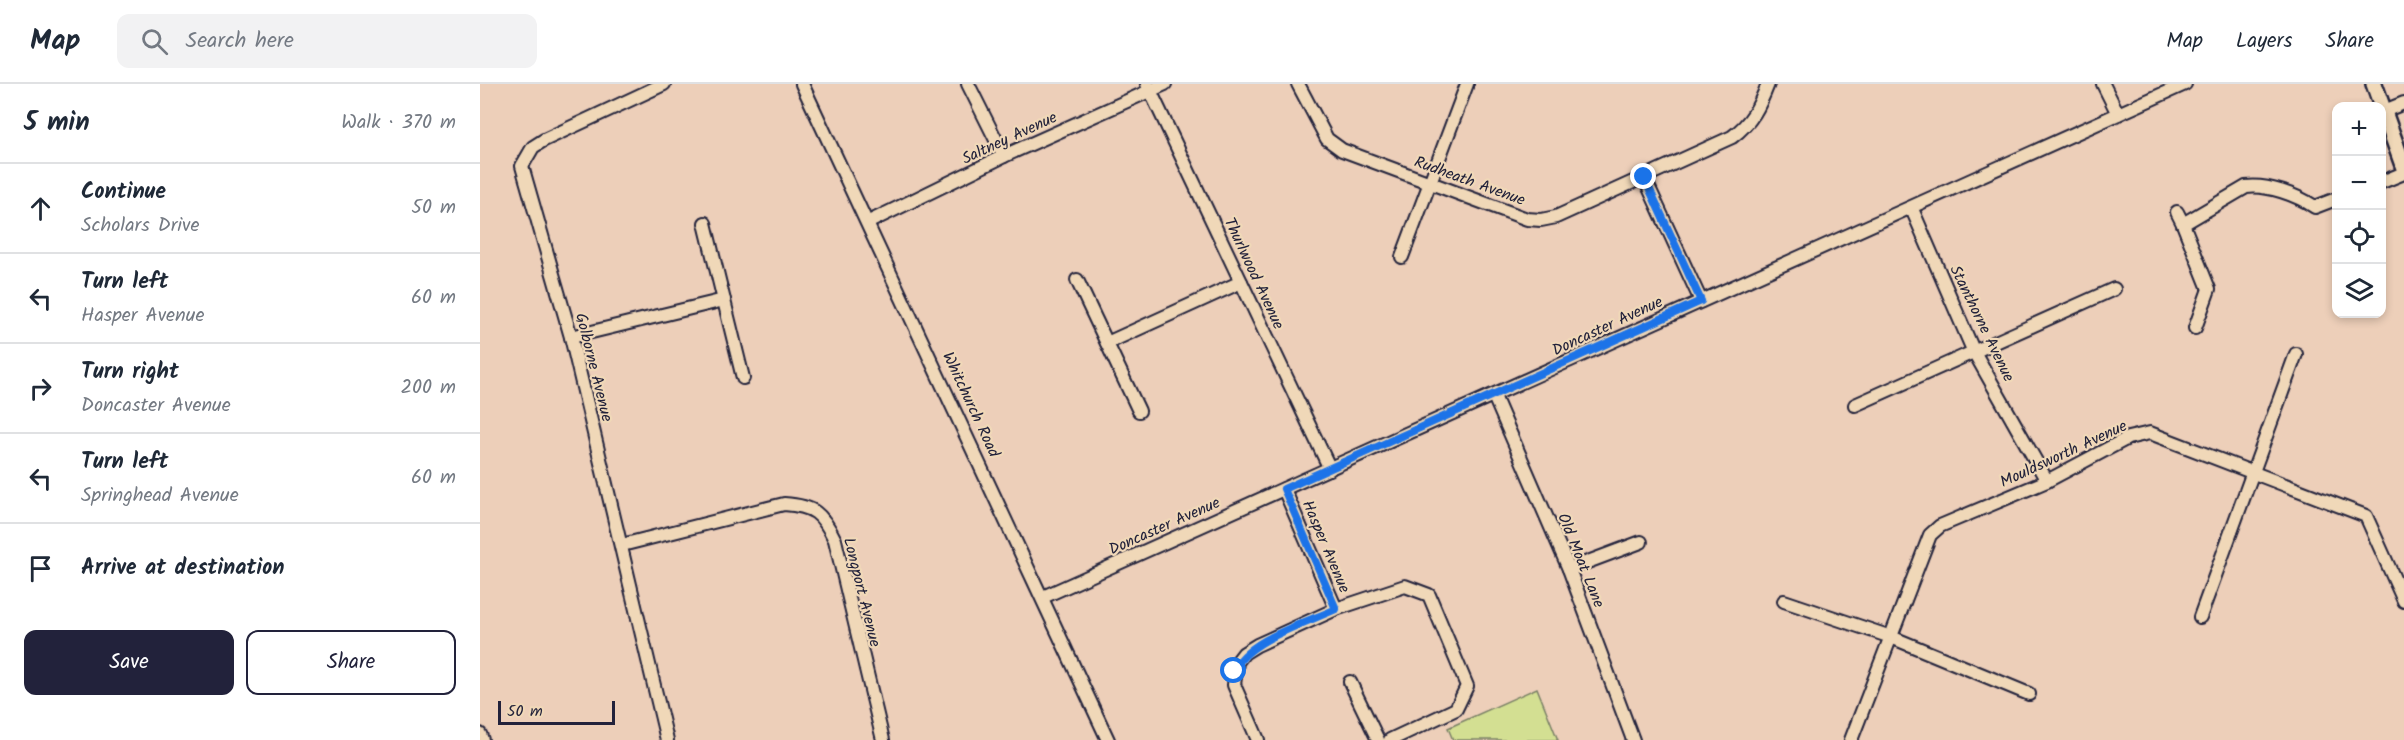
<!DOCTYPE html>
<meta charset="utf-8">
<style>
:root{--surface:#fff;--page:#f2f2f3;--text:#1f2937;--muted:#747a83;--line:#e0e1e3;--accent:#22223b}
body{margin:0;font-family:Kalam,sans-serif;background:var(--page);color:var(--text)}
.controls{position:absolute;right:18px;top:18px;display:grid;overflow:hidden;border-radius:12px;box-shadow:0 3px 9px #0003}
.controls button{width:54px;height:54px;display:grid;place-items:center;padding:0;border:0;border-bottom:2px solid var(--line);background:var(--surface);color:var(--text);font:30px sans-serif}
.scale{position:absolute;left:18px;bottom:15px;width:117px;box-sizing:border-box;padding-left:6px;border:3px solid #22223b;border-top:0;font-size:16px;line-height:21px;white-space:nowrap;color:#22223b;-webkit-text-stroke:4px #f0d8b8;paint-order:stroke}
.stop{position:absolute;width:18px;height:18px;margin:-14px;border:4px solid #1a73e8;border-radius:50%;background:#fff}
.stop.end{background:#1a73e8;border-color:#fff;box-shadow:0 2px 6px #0008}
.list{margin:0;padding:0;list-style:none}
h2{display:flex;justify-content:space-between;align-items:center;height:78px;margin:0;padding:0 24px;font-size:26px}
h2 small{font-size:20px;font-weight:400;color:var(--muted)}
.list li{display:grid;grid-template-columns:39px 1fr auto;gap:18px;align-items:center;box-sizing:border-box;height:90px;padding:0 24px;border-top:2px solid var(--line)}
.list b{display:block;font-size:22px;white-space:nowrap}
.list p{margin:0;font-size:20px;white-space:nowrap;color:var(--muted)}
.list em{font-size:20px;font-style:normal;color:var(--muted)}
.actions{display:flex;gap:12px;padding:18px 24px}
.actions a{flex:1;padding:14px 0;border:2px solid var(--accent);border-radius:12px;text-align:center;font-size:21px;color:var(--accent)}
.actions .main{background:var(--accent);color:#fff}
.icon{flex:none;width:33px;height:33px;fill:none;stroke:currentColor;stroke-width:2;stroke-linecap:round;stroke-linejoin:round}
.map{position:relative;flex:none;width:1924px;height:656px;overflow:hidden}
header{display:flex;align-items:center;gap:36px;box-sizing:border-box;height:84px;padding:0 30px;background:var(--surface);border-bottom:2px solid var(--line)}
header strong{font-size:28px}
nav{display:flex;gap:33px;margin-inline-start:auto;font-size:21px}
.search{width:420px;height:54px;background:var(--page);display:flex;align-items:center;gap:15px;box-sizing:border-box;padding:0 21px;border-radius:12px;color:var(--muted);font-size:22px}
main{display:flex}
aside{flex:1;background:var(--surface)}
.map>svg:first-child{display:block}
.green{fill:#d3df92;stroke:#7a8066;stroke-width:1.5}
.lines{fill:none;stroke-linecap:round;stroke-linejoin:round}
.minor-casing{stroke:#22223b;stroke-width:16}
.tertiary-casing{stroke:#22223b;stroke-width:20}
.minor{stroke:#f0d8b8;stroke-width:12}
.tertiary{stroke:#f0d8b8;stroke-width:15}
.route{stroke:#1a73e8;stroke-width:8}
.labels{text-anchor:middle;stroke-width:4.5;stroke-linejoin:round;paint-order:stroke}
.street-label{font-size:16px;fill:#22223b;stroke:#f0d8b8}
</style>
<header>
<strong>Map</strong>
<div class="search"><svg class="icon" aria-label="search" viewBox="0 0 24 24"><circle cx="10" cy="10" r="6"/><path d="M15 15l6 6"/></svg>Search here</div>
<nav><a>Map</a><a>Layers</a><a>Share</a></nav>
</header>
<main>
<aside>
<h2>5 min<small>Walk · 370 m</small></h2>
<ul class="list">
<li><svg class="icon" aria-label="ahead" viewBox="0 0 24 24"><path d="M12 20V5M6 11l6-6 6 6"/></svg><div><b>Continue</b><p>Scholars Drive</p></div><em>50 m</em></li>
<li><svg class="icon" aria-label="left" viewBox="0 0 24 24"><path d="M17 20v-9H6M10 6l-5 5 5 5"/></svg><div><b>Turn left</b><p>Hasper Avenue</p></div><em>60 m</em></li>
<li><svg class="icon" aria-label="right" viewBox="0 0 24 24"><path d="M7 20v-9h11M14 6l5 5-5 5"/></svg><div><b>Turn right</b><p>Doncaster Avenue</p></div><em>200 m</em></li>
<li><svg class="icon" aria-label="left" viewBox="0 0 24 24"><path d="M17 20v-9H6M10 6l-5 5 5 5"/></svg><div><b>Turn left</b><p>Springhead Avenue</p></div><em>60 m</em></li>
<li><svg class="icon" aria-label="arrive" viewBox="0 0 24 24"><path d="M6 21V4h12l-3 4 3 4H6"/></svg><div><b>Arrive at destination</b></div></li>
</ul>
<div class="actions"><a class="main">Save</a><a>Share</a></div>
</aside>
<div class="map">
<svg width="1924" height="656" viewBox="0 0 1924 656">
<rect width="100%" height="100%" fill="#edcfb9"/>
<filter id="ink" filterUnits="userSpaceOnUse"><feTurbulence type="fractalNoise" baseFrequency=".0167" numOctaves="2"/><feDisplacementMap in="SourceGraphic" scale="12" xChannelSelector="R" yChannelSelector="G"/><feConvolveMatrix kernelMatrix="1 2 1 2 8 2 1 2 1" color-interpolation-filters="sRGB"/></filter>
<g filter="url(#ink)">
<!-- green -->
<path class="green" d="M 1057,604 L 1078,656 L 973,656 L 968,644 Z"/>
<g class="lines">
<!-- minor casing -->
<g class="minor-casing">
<g id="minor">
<path d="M 184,0 L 64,56 L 53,63 L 42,82 L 91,253 L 187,656"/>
<path d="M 322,0 L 628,656"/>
<path d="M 488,0 L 524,72"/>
<path d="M 667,0 L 850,385"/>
<path d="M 818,0 L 847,55 L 862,66 L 1047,135 L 1061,136 L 1076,133 L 1252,53 C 1272,38 1279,23 1288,0"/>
<path d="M 1623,0 L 1638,30"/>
<path d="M 1904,27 L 1924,19"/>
<path d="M 1164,93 L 1221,217"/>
<path d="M 1902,98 L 1924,89"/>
<path d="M 1432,125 L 1493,266 L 1567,397"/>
<path d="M 1697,128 L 1703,140"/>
<path d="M 389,138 L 524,72 L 685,0"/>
<path d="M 225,139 L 263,294"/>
<path d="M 922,173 L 987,0"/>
<path d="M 597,196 L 659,327"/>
<path d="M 1715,244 L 1729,205 L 1703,140 L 1766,103 C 1787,100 1817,111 1835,123 L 1856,115"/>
<path d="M 91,253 L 244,216"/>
<path d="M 627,259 L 761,198"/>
<path d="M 1014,312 L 1089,485 L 1153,656"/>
<path d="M 1375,321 L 1634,205"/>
<path d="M 804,405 L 856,525 L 925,502 L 949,511 L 987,602 L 976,625 L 910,656"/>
<path d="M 142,461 L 304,420 C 334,422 342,429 355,456 L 403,656"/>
<path d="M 1089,485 L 1161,458"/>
<path d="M 563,513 L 1705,0"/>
<path d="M 1304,517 L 1411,553 L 1549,610"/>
<path d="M 1720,533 L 1816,270"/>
<path d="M 870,598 L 898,656"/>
<path d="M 0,650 L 2,656"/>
<path d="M 778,656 L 754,601 L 757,578 L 764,569 L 777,561 L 856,525"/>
<path d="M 1371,656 L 1450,451 L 1460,442 L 1567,397 L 1648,354 L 1670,349 L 1886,432 L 1924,517"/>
</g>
</g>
<!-- tertiary casing -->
<g class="tertiary-casing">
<path id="tertiary" d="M 1894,0 L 1924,84"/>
</g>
<!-- minor -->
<use href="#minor" class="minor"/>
<!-- tertiary -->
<use href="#tertiary" class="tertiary"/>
</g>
</g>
<g class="lines" filter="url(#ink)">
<!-- route -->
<path class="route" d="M 754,587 C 766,556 826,539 856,525 L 804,405 L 1221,217 L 1164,93"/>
</g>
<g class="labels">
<!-- street labels -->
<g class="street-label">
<text transform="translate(529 53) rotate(-25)" y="6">Saltney Avenue</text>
<text transform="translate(990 96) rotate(20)" y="6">Rudheath Avenue</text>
<text transform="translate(775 189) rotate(65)" y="6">Thurlwood Avenue</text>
<text transform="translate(1503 239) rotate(64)" y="6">Stanthorne Avenue</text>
<text transform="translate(1127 241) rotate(-25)" y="6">Doncaster Avenue</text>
<text transform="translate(115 283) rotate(76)" y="6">Golborne Avenue</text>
<text transform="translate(492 320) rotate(65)" y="6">Whitchurch Road</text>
<text transform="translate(1583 369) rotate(-25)" y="6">Mouldsworth Avenue</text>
<text transform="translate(684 441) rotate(-24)" y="6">Doncaster Avenue</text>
<text transform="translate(847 462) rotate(67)" y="6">Hasper Avenue</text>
<text transform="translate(1102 476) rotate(68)" y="6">Old Moat Lane</text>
<text transform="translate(383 508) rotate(76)" y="6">Longport Avenue</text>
</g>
</g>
</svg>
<div class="controls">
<button>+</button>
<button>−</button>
<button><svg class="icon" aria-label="locate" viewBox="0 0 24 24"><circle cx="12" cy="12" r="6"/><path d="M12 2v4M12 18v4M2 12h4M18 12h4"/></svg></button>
<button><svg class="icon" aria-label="layers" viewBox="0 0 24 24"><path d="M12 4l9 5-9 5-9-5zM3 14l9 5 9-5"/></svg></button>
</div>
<div class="scale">50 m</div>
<div class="stop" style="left:754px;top:587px"></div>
<div class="stop end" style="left:1164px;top:93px"></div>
</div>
</main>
